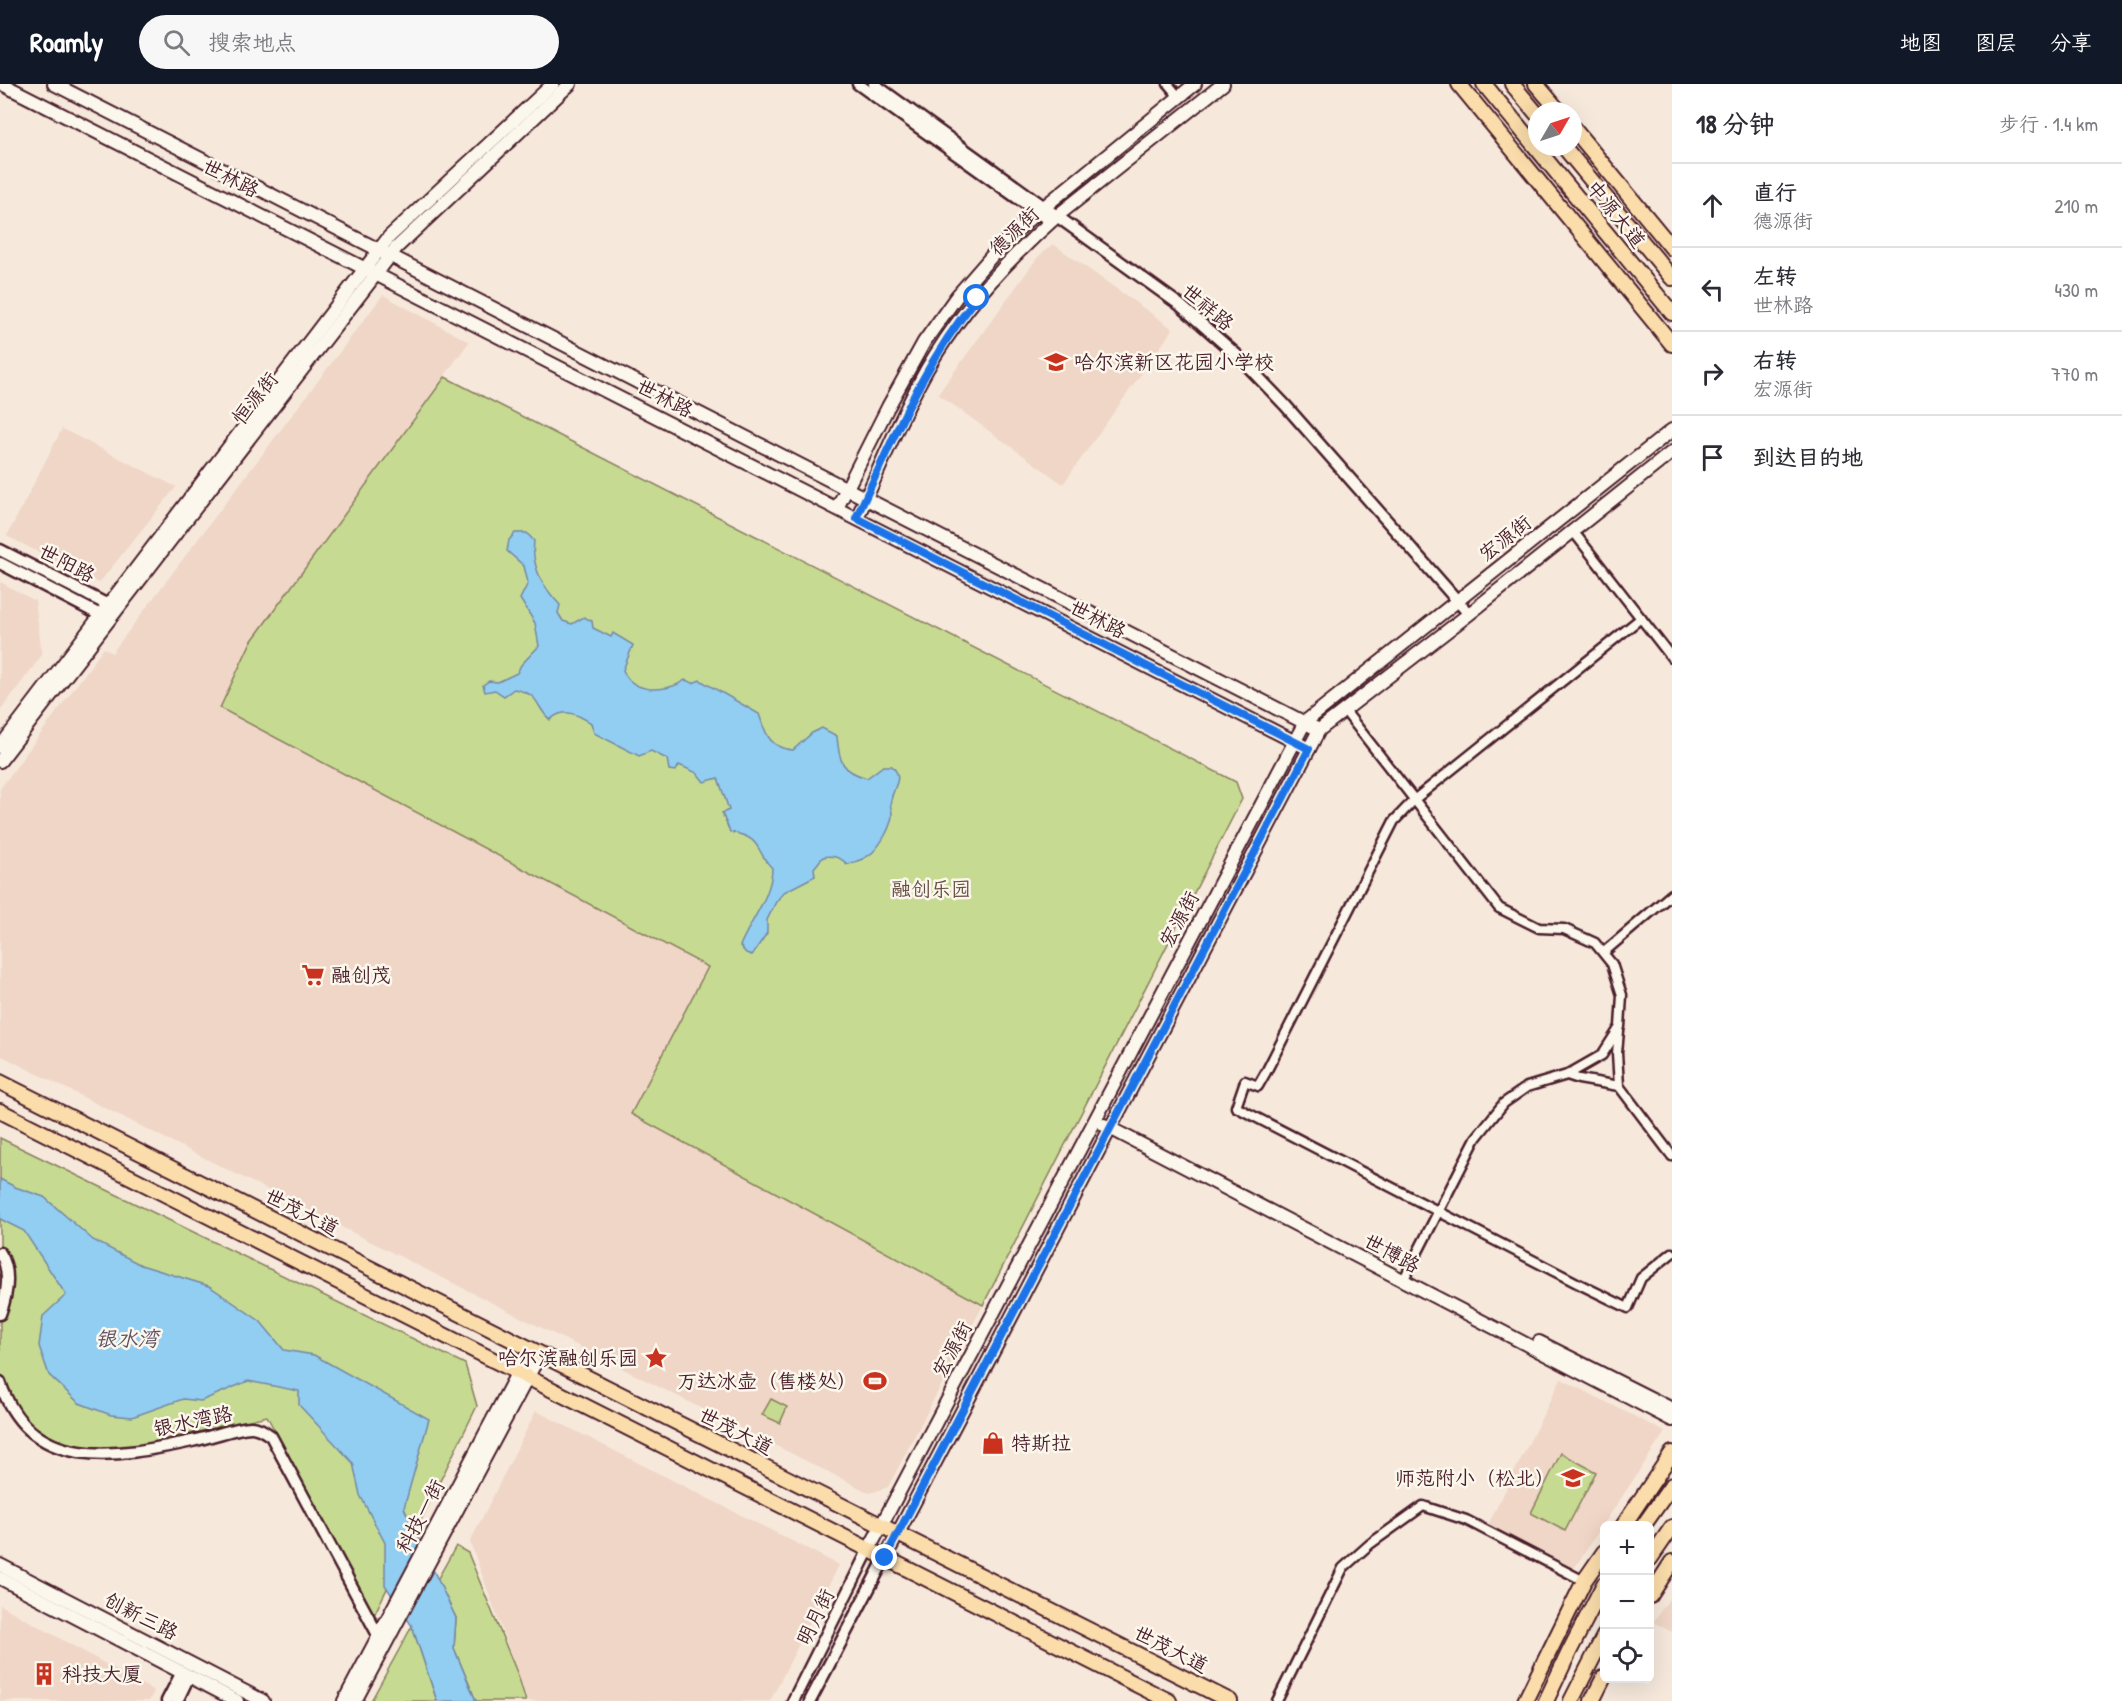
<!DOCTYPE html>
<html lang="zh">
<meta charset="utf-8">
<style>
:root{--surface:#fff;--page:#f7f7f7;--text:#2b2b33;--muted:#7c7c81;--line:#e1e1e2;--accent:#111827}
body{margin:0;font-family:"Patrick Hand","LXGW WenKai TC",sans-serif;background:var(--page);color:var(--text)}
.controls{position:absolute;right:18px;bottom:18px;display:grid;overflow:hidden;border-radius:9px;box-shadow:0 6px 24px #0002}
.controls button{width:54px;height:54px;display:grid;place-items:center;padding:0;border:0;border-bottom:2px solid var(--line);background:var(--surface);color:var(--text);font:30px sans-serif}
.compass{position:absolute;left:1528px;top:18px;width:54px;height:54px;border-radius:50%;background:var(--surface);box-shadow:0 6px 24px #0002;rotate:51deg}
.stop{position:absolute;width:18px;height:18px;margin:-14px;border:4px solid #1a73e8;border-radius:50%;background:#fff}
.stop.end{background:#1a73e8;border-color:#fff;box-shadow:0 2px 6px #0008}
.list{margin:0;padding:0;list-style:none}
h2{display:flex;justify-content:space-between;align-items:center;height:78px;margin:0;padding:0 24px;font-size:26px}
h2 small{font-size:20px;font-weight:400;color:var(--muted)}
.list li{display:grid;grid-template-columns:39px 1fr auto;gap:18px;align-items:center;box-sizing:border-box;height:84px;padding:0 24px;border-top:2px solid var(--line)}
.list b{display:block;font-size:22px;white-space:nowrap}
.list p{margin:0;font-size:20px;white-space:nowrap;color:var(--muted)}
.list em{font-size:20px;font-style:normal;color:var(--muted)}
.icon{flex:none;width:33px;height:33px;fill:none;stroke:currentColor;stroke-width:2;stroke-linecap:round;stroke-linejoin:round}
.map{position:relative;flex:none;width:1672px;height:1617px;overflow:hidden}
header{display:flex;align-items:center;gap:36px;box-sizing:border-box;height:84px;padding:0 30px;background:var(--accent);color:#fff}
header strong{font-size:28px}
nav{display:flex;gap:33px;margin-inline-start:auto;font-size:21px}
.search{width:420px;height:54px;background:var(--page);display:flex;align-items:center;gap:15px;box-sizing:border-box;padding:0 21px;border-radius:33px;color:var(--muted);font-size:22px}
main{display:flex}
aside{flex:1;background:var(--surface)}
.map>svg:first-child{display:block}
.built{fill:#efd6c6}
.green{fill:#c6db91;stroke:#887d5e;stroke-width:1.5}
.water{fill:#92cdf2;stroke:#7587a2;stroke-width:1.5}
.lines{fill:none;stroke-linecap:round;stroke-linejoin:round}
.minor-casing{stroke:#4a1f2b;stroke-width:13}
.tertiary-casing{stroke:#4a1f2b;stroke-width:15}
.secondary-casing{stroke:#4a1f2b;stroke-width:16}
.primary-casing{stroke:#4a1f2b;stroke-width:18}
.trunk-casing{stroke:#4a1f2b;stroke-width:18}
.minor{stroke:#fbf7ec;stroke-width:8}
.tertiary{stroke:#fbf7ec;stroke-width:10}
.secondary{stroke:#fbf7ec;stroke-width:12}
.primary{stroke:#fbddab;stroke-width:14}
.trunk{stroke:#fbddab;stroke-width:14}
.route{stroke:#1a73e8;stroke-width:8}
.labels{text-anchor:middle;stroke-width:5;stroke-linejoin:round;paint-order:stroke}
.street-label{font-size:20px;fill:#4a1f2b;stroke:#fbf7ec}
.poi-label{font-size:20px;fill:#4a1f2b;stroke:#fbf7ec;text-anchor:start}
.park-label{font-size:20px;fill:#694e44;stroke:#fbf7ec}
.water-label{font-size:21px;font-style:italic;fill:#605367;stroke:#fbf7ec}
</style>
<header>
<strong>Roamly</strong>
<div class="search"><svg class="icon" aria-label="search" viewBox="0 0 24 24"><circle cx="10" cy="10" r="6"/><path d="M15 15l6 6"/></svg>搜索地点</div>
<nav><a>地图</a><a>图层</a><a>分享</a></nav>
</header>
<main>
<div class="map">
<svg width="1672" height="1617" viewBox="0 0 1672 1617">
<rect width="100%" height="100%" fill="#f6e8db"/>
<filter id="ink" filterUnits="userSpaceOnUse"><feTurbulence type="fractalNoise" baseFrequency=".0167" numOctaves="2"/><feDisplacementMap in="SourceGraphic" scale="12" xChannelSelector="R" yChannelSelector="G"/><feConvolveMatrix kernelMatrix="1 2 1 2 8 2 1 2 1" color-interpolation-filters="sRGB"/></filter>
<g filter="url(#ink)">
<!-- built -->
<g class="built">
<path d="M 1053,160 L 1173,245 L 1063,400 L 938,310 L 1038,173 Z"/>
<path d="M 383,211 L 469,258 L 251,558 L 220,624 L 708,883 L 631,1030 L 983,1221 L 888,1403 L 870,1409 L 0,971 L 0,705 L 104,564 L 112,569 Z"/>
<path d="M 62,345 L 176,403 L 99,499 L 7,452 Z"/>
<path d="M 0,498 L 35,517 L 42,571 L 0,627 Z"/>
<path d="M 1561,1295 L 1665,1348 L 1573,1486 L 1488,1441 Z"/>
<path d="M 536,1327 L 839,1481 L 770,1617 L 528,1617 L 470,1458 Z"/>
<path d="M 1672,1511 L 1672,1548 L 1653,1538 Z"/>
<path d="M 0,1521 L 154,1607 L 149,1617 L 0,1617 Z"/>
</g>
<!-- green -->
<g class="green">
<path d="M 445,293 L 1236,698 L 1242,715 L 983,1221 L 631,1030 L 708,883 L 220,624 L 251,558 Z"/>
<path d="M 0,1054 L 465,1280 L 477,1322 L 373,1533 L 267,1332 L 92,1372 L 28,1349 L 0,1299 L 0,1234 L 9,1177 L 0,1171 Z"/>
<path d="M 771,1315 L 787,1323 L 780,1339 L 762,1331 Z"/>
<path d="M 1561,1369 L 1596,1388 L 1565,1447 L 1531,1429 Z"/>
<path d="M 456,1462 L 468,1469 L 518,1591 L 526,1617 L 476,1617 L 454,1564 L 456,1534 L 437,1496 Z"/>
<path d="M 412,1542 L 437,1617 L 371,1617 Z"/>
</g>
<!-- water -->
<g class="water">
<path d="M 515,449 L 527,449 L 534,457 C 531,483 543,503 560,521 L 558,529 L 563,537 L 572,540 L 584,533 L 592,537 L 593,544 L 611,553 L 613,549 L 633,561 L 623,586 C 632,610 667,609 685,596 L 693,599 L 700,596 L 759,630 C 766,650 769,664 793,666 L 812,649 L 822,644 L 837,652 C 839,677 841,687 867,694 L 883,682 L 892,682 C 904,694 894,701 891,716 C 889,722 892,724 892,730 C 892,742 881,760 873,768 C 866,775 856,778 847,780 C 840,773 833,771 823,773 L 814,784 L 815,792 L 784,808 L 776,818 L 767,836 L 767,849 L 752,871 L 746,869 L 740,862 C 750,837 772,812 772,784 C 754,766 764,754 730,748 L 722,729 L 729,726 L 718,694 L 704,698 L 697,689 L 679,681 L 676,687 L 669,686 L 667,675 L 651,667 L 639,672 L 594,649 L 591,639 C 577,630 564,623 550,636 C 533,620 542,611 514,605 L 504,612 L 495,606 L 485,608 L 483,601 L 489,597 L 498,598 L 517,589 L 521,581 L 539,562 L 535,539 L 520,515 L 528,499 L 524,482 L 507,467 L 509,456 Z"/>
<path d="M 0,1095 L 15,1103 L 44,1113 L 93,1156 L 141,1181 L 209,1202 L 260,1237 L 284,1266 L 314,1271 L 429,1335 L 404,1424 L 456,1534 L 454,1564 L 476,1617 L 437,1617 L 412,1542 L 385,1501 L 385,1459 L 360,1411 L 353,1379 L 299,1321 L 299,1307 L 248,1297 L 201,1317 L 183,1315 L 132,1333 L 111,1331 L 79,1319 L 49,1291 L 39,1262 L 43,1232 L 66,1211 L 24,1147 L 0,1135 Z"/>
</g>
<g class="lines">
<!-- minor casing -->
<g class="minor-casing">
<g id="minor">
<path d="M 1168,0 L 1179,13"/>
<path d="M 1573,447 L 1672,574"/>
<path d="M 1641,534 L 1415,715 L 1394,737 L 1266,988 L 1258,1002 L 1245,997 L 1236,1023 L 1579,1200 L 1628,1224 L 1641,1194 L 1672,1169"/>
<path d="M 1345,627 L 1499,824 L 1539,844 L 1564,845 L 1595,859 L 1612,880 L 1622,911 L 1620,943 L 1602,971 L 1567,991 L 1527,1003 L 1504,1019 L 1476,1054 L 1406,1191"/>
<path d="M 1604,868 L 1672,810"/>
<path d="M 1619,947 L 1617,969 L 1619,1002 L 1672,1072"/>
<path d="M 1567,991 L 1579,995 L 1619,1002"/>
<path d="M 1277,1617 L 1343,1484 L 1370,1460 L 1423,1422 L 1466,1436 L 1584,1497"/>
</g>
</g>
<!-- tertiary casing -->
<g class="tertiary-casing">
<g id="tertiary">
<path d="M 858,0 L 1051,138"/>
<path d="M 874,0 L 1180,221 L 1239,273 L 1285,321 L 1469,530"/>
<path d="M 0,466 L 114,524"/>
<path d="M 0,479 L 106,534"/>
<path d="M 0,1169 C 12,1188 7,1211 0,1230"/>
<path d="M 0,1298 C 30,1390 117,1373 192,1357 C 208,1354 237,1343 251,1343 C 259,1343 265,1348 271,1352 L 378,1551"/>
<path d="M 167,1617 L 182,1588"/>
<path d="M 177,1617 L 189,1592"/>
<path d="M 793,1617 L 869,1465"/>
<path d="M 810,1617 L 885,1474"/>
</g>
</g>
<!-- secondary casing -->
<g class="secondary-casing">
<g id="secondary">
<path d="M 2,0 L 1309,665"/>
<path d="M 54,0 L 1319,646"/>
<path d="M 837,424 L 888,323 L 924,258 L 957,212 L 997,166 L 1028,136 L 1195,0"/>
<path d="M 857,434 C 880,384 900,333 927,285 C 961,226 1007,176 1057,132 L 1223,0"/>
<path d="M 0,663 L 389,153 L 553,0"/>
<path d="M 0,677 L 396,164 L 570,0"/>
<path d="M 1104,1041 L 1672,1336"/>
<path d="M 1539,1258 L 1672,1325"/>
<path d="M 869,1465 L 1305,638 L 1672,346"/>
<path d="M 885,1474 L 1319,646 L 1469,530 L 1672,368"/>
<path d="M 0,1481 L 263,1617"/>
<path d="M 0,1494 L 237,1617"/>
<path d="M 344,1617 L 530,1265"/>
<path d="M 355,1617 L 540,1270"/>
</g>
</g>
<!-- primary casing -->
<g class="primary-casing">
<g id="primary">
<path d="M 1459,0 L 1672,260"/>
<path d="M 1484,0 L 1672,229"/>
<path d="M 1512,0 L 1537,30"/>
<path d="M 1536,0 L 1559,27"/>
<path d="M 1573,44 L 1672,164"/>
<path d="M 1564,63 L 1672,194"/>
<path d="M 0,998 L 1230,1617"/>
<path d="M 0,1027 L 1169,1617"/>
</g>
</g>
<!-- trunk casing -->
<g class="trunk-casing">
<g id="trunk">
<path d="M 1623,1442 L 1672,1369"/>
<path d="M 1643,1442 L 1672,1401"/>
<path d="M 1650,1475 L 1672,1443"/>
<path d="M 1650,1512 L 1672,1478"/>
<path d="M 1525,1617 L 1584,1497 L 1604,1468"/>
<path d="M 1546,1617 L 1569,1568 L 1604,1500"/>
<path d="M 1571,1617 L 1604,1552"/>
<path d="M 1592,1617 L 1604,1593"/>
</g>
</g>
<!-- minor -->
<use href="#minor" class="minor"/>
<!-- tertiary -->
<use href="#tertiary" class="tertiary"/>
<!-- secondary -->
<use href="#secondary" class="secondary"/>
<!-- primary -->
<use href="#primary" class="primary"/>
<!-- trunk -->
<use href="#trunk" class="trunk"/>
</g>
</g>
<g class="lines" filter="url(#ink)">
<!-- route -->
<path class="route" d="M 885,1474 L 1309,665 L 856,434 C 893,356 922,281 977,214"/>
</g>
<!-- icons -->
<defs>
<g id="school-bare" transform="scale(1.8)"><path d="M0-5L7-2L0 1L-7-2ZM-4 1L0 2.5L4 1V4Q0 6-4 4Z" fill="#c8321e" stroke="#fbf7ec" stroke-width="2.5" paint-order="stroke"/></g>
<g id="supermarket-bare" transform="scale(1.8)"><path d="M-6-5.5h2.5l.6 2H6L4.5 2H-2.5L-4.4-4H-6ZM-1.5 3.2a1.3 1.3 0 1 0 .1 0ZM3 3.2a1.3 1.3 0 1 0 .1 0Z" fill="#c8321e" stroke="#fbf7ec" stroke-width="2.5" paint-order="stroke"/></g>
<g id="sight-bare" transform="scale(1.8)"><path d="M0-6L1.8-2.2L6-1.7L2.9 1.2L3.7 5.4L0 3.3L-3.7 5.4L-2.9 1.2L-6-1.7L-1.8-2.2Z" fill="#c8321e" stroke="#fbf7ec" stroke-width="2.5" paint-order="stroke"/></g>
<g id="stadium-bare" transform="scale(1.8)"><path d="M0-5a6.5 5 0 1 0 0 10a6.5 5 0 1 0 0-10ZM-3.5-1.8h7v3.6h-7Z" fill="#c8321e" stroke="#fbf7ec" stroke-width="2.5" paint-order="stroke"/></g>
<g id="shop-bare" transform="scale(1.8)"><path d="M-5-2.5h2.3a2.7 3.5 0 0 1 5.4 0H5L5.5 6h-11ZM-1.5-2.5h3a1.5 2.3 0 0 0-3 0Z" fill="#c8321e" stroke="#fbf7ec" stroke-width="2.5" paint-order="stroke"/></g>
<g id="building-bare" transform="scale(1.8)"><path d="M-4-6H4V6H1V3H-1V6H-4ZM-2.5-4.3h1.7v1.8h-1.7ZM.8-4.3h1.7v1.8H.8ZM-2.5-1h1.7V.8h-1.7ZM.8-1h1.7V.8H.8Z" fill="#c8321e" stroke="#fbf7ec" stroke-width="2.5" paint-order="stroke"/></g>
</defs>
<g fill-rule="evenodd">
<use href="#school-bare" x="1056" y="278"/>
<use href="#supermarket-bare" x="313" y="891"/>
<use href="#sight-bare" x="656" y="1274"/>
<use href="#stadium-bare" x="875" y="1297"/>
<use href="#shop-bare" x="993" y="1359"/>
<use href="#school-bare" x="1573" y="1394"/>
<use href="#building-bare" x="44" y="1590"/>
</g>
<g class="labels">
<!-- street labels -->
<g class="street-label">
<text transform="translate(231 94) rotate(27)" y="7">世林路</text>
<text transform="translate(1616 130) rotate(51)" y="7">中源大道</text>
<text transform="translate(1014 147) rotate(-44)" y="7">德源街</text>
<text transform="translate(1208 223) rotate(40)" y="7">世祥路</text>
<text transform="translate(255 314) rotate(-52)" y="7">恒源街</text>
<text transform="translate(665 314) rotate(27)" y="7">世林路</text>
<text transform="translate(1505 454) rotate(-39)" y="7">宏源街</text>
<text transform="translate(67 479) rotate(27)" y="7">世阳路</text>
<text transform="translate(1098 535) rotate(27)" y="7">世林路</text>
<text transform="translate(1179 835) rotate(-62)" y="7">宏源街</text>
<text transform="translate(302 1128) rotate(27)" y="7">世茂大道</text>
<text transform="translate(1392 1169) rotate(28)" y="7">世博路</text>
<text transform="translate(952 1265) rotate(-62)" y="7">宏源街</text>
<text transform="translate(193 1337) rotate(-12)" y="7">银水湾路</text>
<text transform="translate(736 1347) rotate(27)" y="7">世茂大道</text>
<text transform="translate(420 1432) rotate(-62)" y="7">科技一街</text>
<text transform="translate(141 1532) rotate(27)" y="7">创新三路</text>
<text transform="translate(815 1533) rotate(-64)" y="7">明月街</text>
<text transform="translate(1171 1565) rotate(27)" y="7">世茂大道</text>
</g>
<!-- poi labels -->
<g class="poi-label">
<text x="1074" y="285">哈尔滨新区花园小学校</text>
<text x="331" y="898">融创茂</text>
<text x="638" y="1281" text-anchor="end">哈尔滨融创乐园</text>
<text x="857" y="1304" text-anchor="end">万达冰壶（售楼处）</text>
<text x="1011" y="1366">特斯拉</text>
<text x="1555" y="1401" text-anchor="end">师范附小（松北）</text>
<text x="62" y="1597">科技大厦</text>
</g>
<!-- park labels -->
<g class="park-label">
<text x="931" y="812">融创乐园</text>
</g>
<!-- water labels -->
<g class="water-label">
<text x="127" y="1262">银水湾</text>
</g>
</g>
</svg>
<div class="controls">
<button>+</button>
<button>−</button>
<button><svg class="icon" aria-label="locate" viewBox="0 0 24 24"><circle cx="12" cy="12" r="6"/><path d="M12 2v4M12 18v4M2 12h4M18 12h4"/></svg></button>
</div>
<svg class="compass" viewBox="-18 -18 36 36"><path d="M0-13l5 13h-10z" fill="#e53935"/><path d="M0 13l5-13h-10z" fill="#7c7c81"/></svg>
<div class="stop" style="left:977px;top:214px"></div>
<div class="stop end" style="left:885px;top:1474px"></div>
</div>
<aside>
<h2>18 分钟<small>步行 · 1.4 km</small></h2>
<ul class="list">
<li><svg class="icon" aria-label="ahead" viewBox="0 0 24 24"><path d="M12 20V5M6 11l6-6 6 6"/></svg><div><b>直行</b><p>德源街</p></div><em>210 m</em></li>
<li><svg class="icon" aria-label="left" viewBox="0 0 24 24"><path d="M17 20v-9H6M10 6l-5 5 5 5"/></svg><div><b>左转</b><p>世林路</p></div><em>430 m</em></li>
<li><svg class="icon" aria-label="right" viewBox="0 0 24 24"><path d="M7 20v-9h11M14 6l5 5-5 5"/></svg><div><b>右转</b><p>宏源街</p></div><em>770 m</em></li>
<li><svg class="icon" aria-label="arrive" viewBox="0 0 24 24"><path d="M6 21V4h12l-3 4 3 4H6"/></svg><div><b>到达目的地</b></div></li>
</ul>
</aside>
</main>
